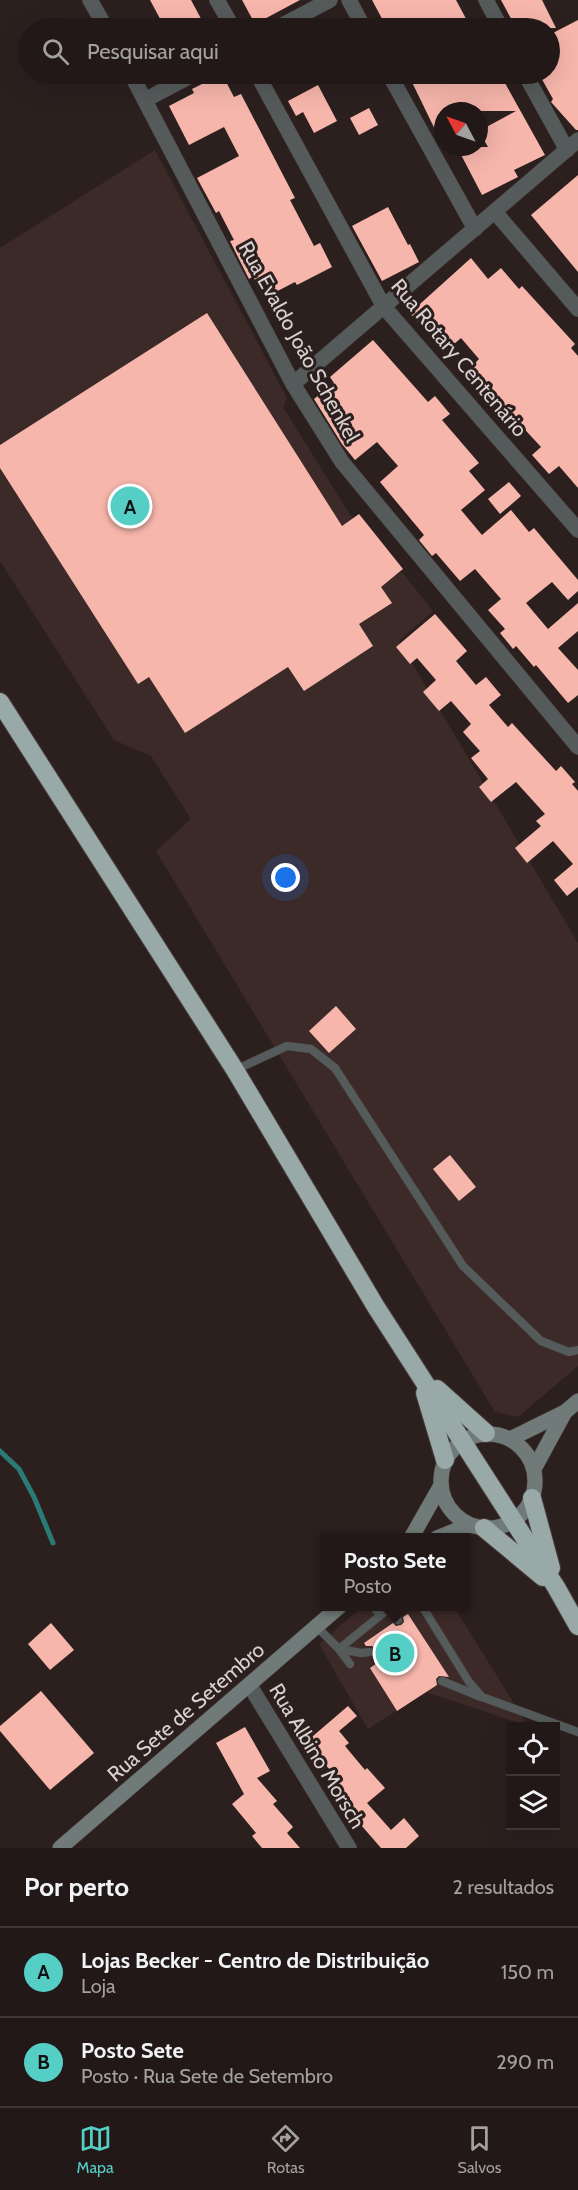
<!DOCTYPE html>
<html lang="pt">
<meta charset="utf-8">
<style>
:root{--surface:#211817;--page:#2d2524;--text:#f1f3f6;--muted:#a2a0a1;--line:#3e3736;--accent:#55cec6}
body{margin:0;font-family:Cabin,sans-serif;background:var(--page);color:var(--text)}
.controls{position:absolute;right:18px;bottom:18px;display:grid;overflow:hidden;border-radius:0px;box-shadow:0 6px 24px #0002}
.controls button{width:54px;height:54px;display:grid;place-items:center;padding:0;border:0;border-bottom:2px solid var(--line);background:var(--surface);color:var(--text);font:30px sans-serif}
.compass{position:absolute;left:434px;top:102px;width:54px;height:54px;border-radius:50%;background:var(--surface);box-shadow:0 6px 24px #0002;rotate:311deg}
.you{position:absolute;left:286px;top:878px;width:21px;height:21px;margin:-15px;border:4px solid #fff;border-radius:50%;background:#1a73e8;box-shadow:0 0 0 9px #1a73e833}
.badge{display:grid;place-items:center;width:39px;height:39px;border-radius:50%;background:var(--accent);color:#111;font-size:20px;font-weight:700}
.pin{position:absolute;translate:-50% -50%;border:3px solid #fff;box-shadow:0 2px 6px #0006}
.popup{position:absolute;left:320px;top:1533px;width:150px;height:78px;box-sizing:border-box;display:grid;place-content:center;border-radius:0px;background:var(--surface);filter:drop-shadow(0 2px 4px #0005);font-size:20px;white-space:nowrap;color:var(--muted)}
.popup b{font-size:22px;color:var(--text)}
.popup::after{content:'';position:absolute;left:50%;top:100%;margin-left:-12px;border:12px solid transparent;border-top-color:var(--surface)}
.list{margin:0;padding:0;list-style:none}
h2{display:flex;justify-content:space-between;align-items:center;height:78px;margin:0;padding:0 24px;font-size:26px}
h2 small{font-size:20px;font-weight:400;color:var(--muted)}
.list li{display:grid;grid-template-columns:39px 1fr auto;gap:18px;align-items:center;box-sizing:border-box;height:90px;padding:0 24px;border-top:2px solid var(--line)}
.list b{display:block;font-size:22px;white-space:nowrap}
.list p{margin:0;font-size:20px;white-space:nowrap;color:var(--muted)}
.list em{font-size:20px;font-style:normal;color:var(--muted)}
.icon{flex:none;width:33px;height:33px;fill:none;stroke:currentColor;stroke-width:2;stroke-linecap:round;stroke-linejoin:round}
.map{position:relative;flex:none;width:578px;height:1848px;overflow:hidden}
.search{position:absolute;background:var(--surface);box-shadow:0 6px 24px #0002;left:18px;right:18px;top:18px;height:66px;display:flex;align-items:center;gap:15px;box-sizing:border-box;padding:0 21px;border-radius:33px;color:var(--muted);font-size:22px}
.sheet{height:258px;background:var(--surface)}
nav{display:flex;justify-content:space-around;align-items:center;box-sizing:border-box;height:84px;border-top:2px solid var(--line);background:var(--surface);font-size:16px;color:var(--muted)}
nav a{display:grid;justify-items:center;gap:3px}
nav .on{color:var(--accent)}
.map>svg:first-child{display:block}
.built{fill:#3c2a28}
.lines{fill:none;stroke-linecap:round;stroke-linejoin:round}
.stream{stroke:#2a7b76;stroke-width:5}
.building{fill:#f7b6ac}
.lane-casing{stroke:#483c3b;stroke-width:9}
.street-casing{stroke:#483c3b;stroke-width:16}
.secondary-casing{stroke:#483c3b;stroke-width:16}
.highway-casing{stroke:#483c3b;stroke-width:20}
.lane{stroke:#555b5b;stroke-width:8}
.street{stroke:#555b5b;stroke-width:15}
.secondary{stroke:#707b79;stroke-width:15}
.highway{stroke:#98a9a7;stroke-width:18}
.labels{text-anchor:middle;stroke-width:6;stroke-linejoin:round;paint-order:stroke}
.street-label{font-size:21px;fill:#d9d0cf;stroke:#2c201f}
</style>
<div class="map">
<svg width="578" height="1848" viewBox="0 0 578 1848">
<rect width="100%" height="100%" fill="#2c201f"/>
<!-- built -->
<g class="built">
<path d="M 155,150 L 287,398 L 283,407 L 352,518 L 386,581 L 402,572 L 433,611 L 399,641 L 578,943 L 578,1366 L 518,1417 L 495,1412 L 156,851 L 191,819 L 151,756 L 114,740 L 0,561 L 0,248 Z"/>
<path d="M 362,1607 L 454,1607 L 528,1726 L 426,1692 L 368,1729 L 319,1644 Z"/>
</g>
<g class="lines">
<!-- stream -->
<path class="stream" d="M 0,1451 L 19,1469 L 34,1497 L 53,1543"/>
</g>
<!-- building -->
<g class="building">
<path d="M 150,0 L 191,0 L 206,28 L 165,28 Z"/>
<path d="M 242,0 L 300,0 L 255,24 Z"/>
<path d="M 372,0 L 456,0 L 471,28 L 387,28 Z"/>
<path d="M 501,0 L 542,0 L 556,28 L 516,28 Z"/>
<path d="M 578,20 L 578,130 L 576,130 L 551,102 L 553,99 L 539,74 L 549,74 L 549,35 Z"/>
<path d="M 222,74 L 234,97 L 241,94 L 295,198 L 290,200 L 314,246 L 320,243 L 332,267 L 297,285 L 295,282 L 264,298 L 253,276 L 249,279 L 230,241 L 234,240 L 219,211 L 216,213 L 197,178 L 239,156 L 224,127 L 189,145 L 169,106 L 194,93 L 192,89 Z"/>
<path d="M 408,74 L 500,74 L 545,155 L 514,170 L 518,177 L 482,195 L 457,147 L 488,147 L 479,131 L 516,111 L 443,111 L 443,146 Z"/>
<path d="M 318,85 L 337,121 L 314,133 L 303,112 L 296,116 L 288,101 Z"/>
<path d="M 369,108 L 378,125 L 359,135 L 350,118 Z"/>
<path d="M 578,175 L 578,272 L 531,215 Z"/>
<path d="M 388,207 L 408,245 L 410,244 L 419,262 L 382,281 L 352,226 Z"/>
<path d="M 471,258 L 488,279 L 501,268 L 519,289 L 522,286 L 575,344 L 571,348 L 578,356 L 578,488 L 559,466 L 549,474 L 532,455 L 541,447 L 469,369 L 479,359 L 461,338 L 447,350 L 427,327 L 424,329 L 410,313 Z"/>
<path d="M 207,313 L 342,526 L 359,514 L 403,569 L 381,587 L 392,603 L 359,624 L 373,646 L 304,691 L 288,667 L 185,733 L 149,677 L 138,684 L 0,468 L 0,445 Z"/>
<path d="M 373,340 L 428,402 L 435,396 L 450,414 L 442,420 L 479,463 L 469,471 L 485,490 L 461,510 L 482,535 L 511,510 L 529,532 L 534,528 L 578,580 L 578,591 L 568,600 L 552,582 L 526,603 L 548,629 L 578,603 L 578,631 L 558,648 L 578,670 L 578,695 L 568,703 L 536,665 L 534,667 L 516,646 L 513,649 L 500,633 L 505,629 L 488,610 L 501,599 L 475,569 L 460,581 L 436,553 L 432,556 L 419,540 L 424,535 L 380,482 L 398,466 L 377,442 L 355,460 L 342,444 L 314,399 L 334,383 L 330,377 Z"/>
<path d="M 509,482 L 521,496 L 500,514 L 488,499 Z"/>
<path d="M 435,614 L 467,651 L 456,661 L 476,685 L 486,677 L 501,695 L 489,705 L 508,727 L 512,723 L 556,771 L 561,766 L 575,782 L 572,784 L 578,791 L 578,887 L 567,896 L 554,880 L 573,864 L 553,841 L 527,863 L 515,848 L 541,826 L 536,821 L 545,814 L 516,782 L 491,802 L 479,787 L 488,779 L 471,758 L 480,751 L 463,732 L 471,724 L 451,701 L 439,711 L 423,692 L 436,680 L 417,658 L 410,664 L 396,647 Z"/>
<path d="M 336,1006 L 356,1029 L 329,1053 L 309,1031 Z"/>
<path d="M 450,1155 L 476,1187 L 459,1201 L 433,1169 Z"/>
<path d="M 408,1614 L 449,1677 L 439,1676 L 436,1679 L 437,1685 L 397,1711 L 370,1668 L 377,1663 L 373,1657 L 376,1654 L 375,1649 L 372,1646 L 366,1646 L 364,1643 L 393,1623 L 396,1626 L 401,1625 L 404,1622 L 403,1617 Z"/>
<path d="M 51,1623 L 74,1650 L 50,1670 L 28,1644 Z"/>
<path d="M 41,1691 L 94,1753 L 50,1790 L 0,1731 L 0,1726 Z"/>
<path d="M 348,1706 L 357,1716 L 339,1731 L 349,1743 L 345,1746 L 365,1770 L 367,1768 L 385,1788 L 367,1803 L 391,1830 L 404,1818 L 419,1836 L 406,1848 L 381,1848 L 335,1795 L 341,1790 L 326,1773 L 330,1770 L 306,1742 Z"/>
<path d="M 245,1727 L 270,1771 L 257,1778 L 277,1801 L 273,1804 L 293,1827 L 287,1833 L 300,1848 L 262,1848 L 252,1836 L 256,1833 L 232,1804 L 244,1794 L 216,1743 Z"/>
</g>
<g class="lines">
<!-- lane casing -->
<g class="lane-casing">
<g id="lane">
<path d="M 235,1070 L 287,1046 L 311,1049 L 335,1068 L 463,1266 L 541,1341 L 569,1352 L 578,1350"/>
<path d="M 373,1606 L 380,1615"/>
<path d="M 422,1606 L 469,1682 L 482,1697 L 578,1732"/>
<path d="M 389,1608 L 398,1620"/>
<path d="M 317,1627 L 339,1649 L 392,1606"/>
<path d="M 350,1664 L 339,1649 L 361,1653 L 370,1652"/>
<path d="M 442,1681 L 481,1697"/>
</g>
</g>
<!-- street casing -->
<g class="street-casing">
<g id="street">
<path d="M 90,0 L 106,28"/>
<path d="M 217,0 L 233,28"/>
<path d="M 349,0 L 364,28"/>
<path d="M 486,0 L 501,28"/>
<path d="M 277,28 L 330,0"/>
<path d="M 131,74 L 293,384 L 342,462 L 578,747"/>
<path d="M 257,74 L 384,307 L 578,530"/>
<path d="M 389,74 L 475,229"/>
<path d="M 525,74 L 567,150"/>
<path d="M 145,100 L 194,74"/>
<path d="M 495,212 L 578,309"/>
<path d="M 293,384 L 578,140"/>
<path d="M 250,1686 L 349,1848"/>
</g>
</g>
<!-- secondary casing -->
<g class="secondary-casing">
<g id="secondary">
<circle cx="488" cy="1481" r="47"/>
<path d="M 510,1439 L 565,1412 L 578,1401"/>
<path d="M 534,1469 L 565,1412"/>
<path d="M 411,1538 L 440,1487"/>
<path d="M 437,1538 L 469,1525"/>
<path d="M 60,1848 L 340,1606"/>
</g>
</g>
<!-- highway casing -->
<g class="highway-casing">
<g id="highway">
<path d="M 0,702 L 235,1070 L 376,1307 L 556,1587 L 578,1626"/>
<path d="M 437,1389 L 486,1433"/>
<path d="M 425,1393 L 445,1460"/>
<path d="M 532,1498 L 551,1568"/>
<path d="M 484,1528 L 543,1577"/>
</g>
</g>
<!-- lane -->
<use href="#lane" class="lane"/>
<!-- street -->
<use href="#street" class="street"/>
<!-- secondary -->
<use href="#secondary" class="secondary"/>
<!-- highway -->
<use href="#highway" class="highway"/>
</g>
<g class="labels">
<!-- street labels -->
<g class="street-label">
<text transform="translate(299 342) rotate(61)" y="7">Rua Evaldo João Schenkel</text>
<text transform="translate(459 358) rotate(50)" y="7">Rua Rotary Centenário</text>
<text transform="translate(186 1712) rotate(-41)" y="7">Rua Sete de Setembro</text>
<text transform="translate(317 1756) rotate(59)" y="7">Rua Albino Morsch</text>
</g>
</g>
</svg>
<div class="controls">
<button><svg class="icon" aria-label="locate" viewBox="0 0 24 24"><circle cx="12" cy="12" r="6"/><path d="M12 2v4M12 18v4M2 12h4M18 12h4"/></svg></button>
<button><svg class="icon" aria-label="layers" viewBox="0 0 24 24"><path d="M12 4l9 5-9 5-9-5zM3 14l9 5 9-5"/></svg></button>
</div>
<svg class="compass" viewBox="-18 -18 36 36"><path d="M0-13l5 13h-10z" fill="#e53935"/><path d="M0 13l5-13h-10z" fill="#a2a0a1"/></svg>
<div class="you"></div>
<div class="pin badge" style="left:130px;top:506px">A</div>
<div class="pin badge" style="left:395px;top:1653px">B</div>
<div class="popup"><b>Posto Sete</b>Posto</div>
<div class="search"><svg class="icon" aria-label="search" viewBox="0 0 24 24"><circle cx="10" cy="10" r="6"/><path d="M15 15l6 6"/></svg>Pesquisar aqui</div>
</div>
<section class="sheet">
<h2>Por perto<small>2 resultados</small></h2>
<ul class="list">
<li><span class="badge">A</span><div><b>Lojas Becker - Centro de Distribuição</b><p>Loja</p></div><em>150 m</em></li>
<li><span class="badge">B</span><div><b>Posto Sete</b><p>Posto · Rua Sete de Setembro</p></div><em>290 m</em></li>
</ul>
</section>
<nav>
<a class="on"><svg class="icon" aria-label="map" viewBox="0 0 24 24"><path d="M3 6l6-2 6 2 6-2v14l-6 2-6-2-6 2zM9 4v14M15 6v14"/></svg>Mapa</a>
<a><svg class="icon" aria-label="directions" viewBox="0 0 24 24"><path d="M12 3l9 9-9 9-9-9zM9 14v-3h6M13 9l2 2-2 2"/></svg>Rotas</a>
<a><svg class="icon" aria-label="saved" viewBox="0 0 24 24"><path d="M7 4h10v16l-5-4-5 4z"/></svg>Salvos</a>
</nav>
